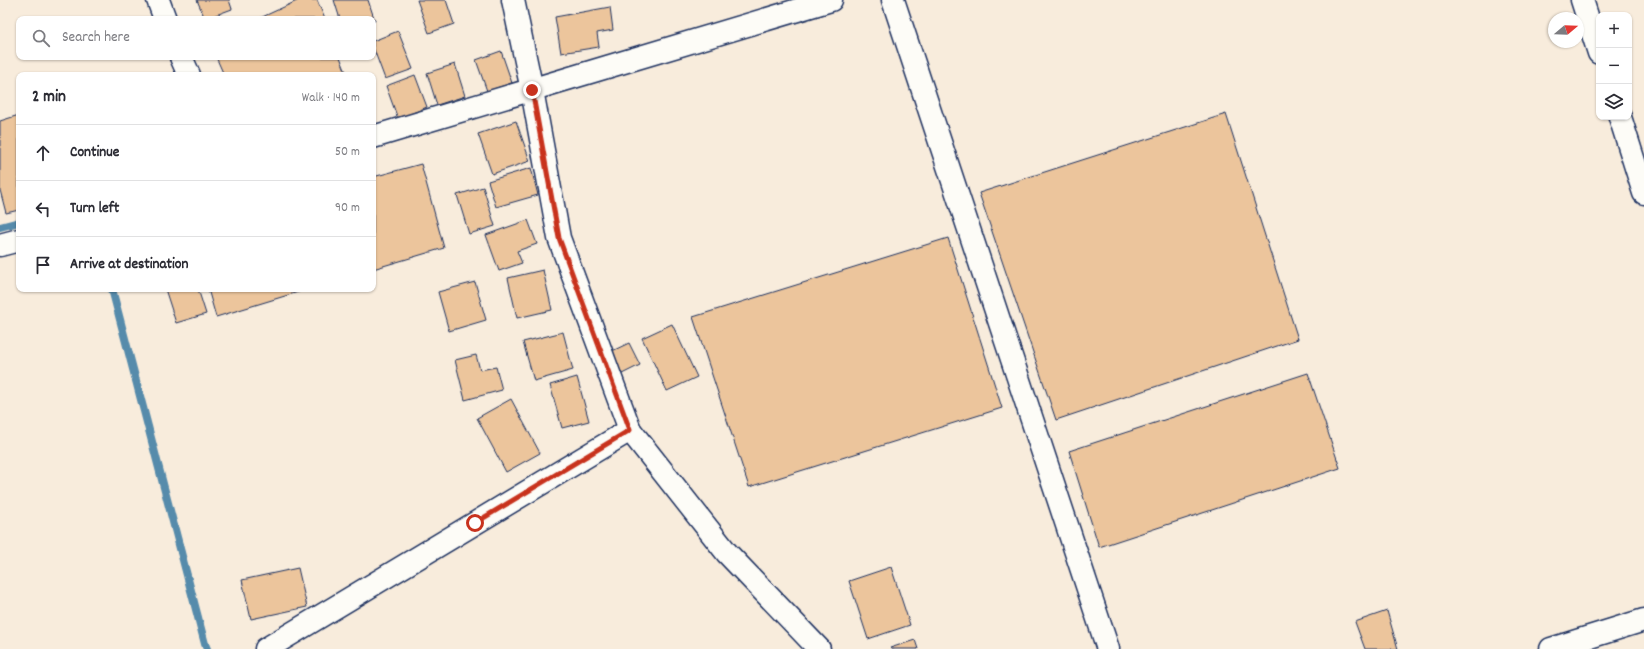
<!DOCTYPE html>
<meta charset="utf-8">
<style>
:root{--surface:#fff;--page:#f7f7f7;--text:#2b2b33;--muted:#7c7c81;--line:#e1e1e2}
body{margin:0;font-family:Dekko,sans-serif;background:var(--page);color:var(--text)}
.controls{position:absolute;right:12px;top:12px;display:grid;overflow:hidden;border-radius:8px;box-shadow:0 1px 3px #0004}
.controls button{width:36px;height:36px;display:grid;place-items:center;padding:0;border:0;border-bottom:1px solid var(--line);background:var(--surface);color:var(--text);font:20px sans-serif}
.compass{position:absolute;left:1548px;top:12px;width:36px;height:36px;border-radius:50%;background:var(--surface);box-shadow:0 1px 3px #0004;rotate:71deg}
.stop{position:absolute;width:12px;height:12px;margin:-9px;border:3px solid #c8321e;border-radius:50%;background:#fff}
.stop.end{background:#c8321e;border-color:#fff;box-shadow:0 1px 4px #0008}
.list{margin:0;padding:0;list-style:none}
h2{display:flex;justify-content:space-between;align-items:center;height:52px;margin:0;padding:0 16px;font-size:17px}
h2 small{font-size:13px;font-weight:400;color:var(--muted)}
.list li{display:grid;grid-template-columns:26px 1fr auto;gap:12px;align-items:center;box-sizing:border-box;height:56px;padding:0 16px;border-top:1px solid var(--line)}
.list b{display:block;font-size:15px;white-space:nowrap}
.list em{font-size:13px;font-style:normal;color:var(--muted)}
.icon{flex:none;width:22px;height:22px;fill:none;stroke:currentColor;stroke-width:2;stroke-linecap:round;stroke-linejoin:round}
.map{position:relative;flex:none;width:1644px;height:649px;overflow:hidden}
.search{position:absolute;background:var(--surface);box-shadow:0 1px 3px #0004;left:16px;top:16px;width:360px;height:44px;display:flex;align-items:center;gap:10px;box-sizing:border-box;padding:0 14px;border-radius:8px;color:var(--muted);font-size:15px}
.panel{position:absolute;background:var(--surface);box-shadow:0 1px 3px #0004;left:16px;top:72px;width:360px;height:220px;border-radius:8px}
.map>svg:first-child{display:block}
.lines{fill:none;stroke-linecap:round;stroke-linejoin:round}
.stream{stroke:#568bab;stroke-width:8}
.building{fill:#ecc59c;stroke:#1b2f5e}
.street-casing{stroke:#1b2f5e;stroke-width:25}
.secondary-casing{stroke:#1b2f5e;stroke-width:25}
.street{stroke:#fdfcf7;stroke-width:22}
.secondary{stroke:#fdfcf7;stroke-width:22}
.route{stroke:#c8321e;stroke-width:5}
</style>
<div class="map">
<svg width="1644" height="649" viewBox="0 0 1644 649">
<rect width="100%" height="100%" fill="#f8ecdc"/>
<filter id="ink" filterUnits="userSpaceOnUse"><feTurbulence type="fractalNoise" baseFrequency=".025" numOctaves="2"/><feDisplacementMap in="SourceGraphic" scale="8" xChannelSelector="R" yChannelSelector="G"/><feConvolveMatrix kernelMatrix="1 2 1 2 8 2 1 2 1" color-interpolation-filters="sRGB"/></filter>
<g filter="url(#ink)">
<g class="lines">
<!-- stream -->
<g class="stream">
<path d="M 0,227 L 19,222"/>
<path d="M 112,289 L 205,644 L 207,649"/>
</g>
</g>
<!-- building -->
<g class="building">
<path d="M 197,0 L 229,0 L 232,9 L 205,19 Z"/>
<path d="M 299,0 L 317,0 L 325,19 L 258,19 Z"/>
<path d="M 334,0 L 368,0 L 375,21 L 373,22 L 373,19 L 340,19 Z"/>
<path d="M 417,0 L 446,0 L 454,24 L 429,33 Z"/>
<path d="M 610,7 L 613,30 L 597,33 L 599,47 L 561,53 L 555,17 Z"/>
<path d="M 398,31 L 413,69 L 385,79 L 373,47 L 373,41 Z"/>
<path d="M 501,51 L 512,83 L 487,91 L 476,60 Z"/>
<path d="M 216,57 L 340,57 L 347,75 L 224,75 Z"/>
<path d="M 455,64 L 465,96 L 437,105 L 427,73 Z"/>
<path d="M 415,75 L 427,107 L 398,119 L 386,86 Z"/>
<path d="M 1226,114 L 1298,339 L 1056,420 L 979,193 Z"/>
<path d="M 19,115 L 19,210 L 6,213 L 0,190 L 0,121 Z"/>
<path d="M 516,121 L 530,161 L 492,174 L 478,134 Z"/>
<path d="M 421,164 L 444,248 L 373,269 L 373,177 Z"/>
<path d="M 531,168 L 538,195 L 496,207 L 488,181 Z"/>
<path d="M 483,187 L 495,226 L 469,234 L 457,195 Z"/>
<path d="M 528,220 L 537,244 L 517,251 L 522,263 L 499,271 L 486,235 Z"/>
<path d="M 948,238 L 1002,408 L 749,487 L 693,317 Z"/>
<path d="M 543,270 L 552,310 L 517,318 L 508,278 Z"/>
<path d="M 475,282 L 486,320 L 449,331 L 438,292 Z"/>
<path d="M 165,289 L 198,289 L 206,314 L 176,323 Z"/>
<path d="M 208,289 L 308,289 L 216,317 Z"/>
<path d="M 672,324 L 697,377 L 667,391 L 642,338 Z"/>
<path d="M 563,332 L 573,370 L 534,381 L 523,342 Z"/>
<path d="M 629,343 L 640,365 L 620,375 L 608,353 Z"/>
<path d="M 476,355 L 480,370 L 496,367 L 502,390 L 465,400 L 455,360 Z"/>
<path d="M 1308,373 L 1340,468 L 1099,547 L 1069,451 Z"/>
<path d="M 577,377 L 589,421 L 562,428 L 550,385 Z"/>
<path d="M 511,399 L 540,453 L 506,472 L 477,418 Z"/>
<path d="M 891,567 L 910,625 L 868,639 L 849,581 Z"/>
<path d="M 298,568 L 307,607 L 251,619 L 242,580 Z"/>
<path d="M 1387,611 L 1398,649 L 1365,649 L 1355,622 Z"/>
<path d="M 915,640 L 918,649 L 891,649 L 890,648 Z"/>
</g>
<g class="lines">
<!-- street casing -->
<g class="street-casing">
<g id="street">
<path d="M 158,0 L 165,19"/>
<path d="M 893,0 L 1108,649"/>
<path d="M 181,57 L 189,75"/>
<path d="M 373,137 L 831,0"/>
<path d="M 0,245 L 19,240"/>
<path d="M 266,649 L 630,430"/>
<path d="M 1551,649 L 1644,620"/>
</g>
</g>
<!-- secondary casing -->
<g class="secondary-casing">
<g id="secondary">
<path d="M 513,0 L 532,90 L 559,238 L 630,430 L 727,553 L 819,649"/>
<path d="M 1582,0 L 1599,53"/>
<path d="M 1620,117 L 1644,193"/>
</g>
</g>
<!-- street -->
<use href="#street" class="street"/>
<!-- secondary -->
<use href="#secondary" class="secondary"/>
</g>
</g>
<g class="lines" filter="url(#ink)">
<!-- route -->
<path class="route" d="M 475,523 L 630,430 L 559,238 L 532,90"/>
</g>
</svg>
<div class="controls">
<button>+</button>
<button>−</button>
<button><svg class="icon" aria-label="layers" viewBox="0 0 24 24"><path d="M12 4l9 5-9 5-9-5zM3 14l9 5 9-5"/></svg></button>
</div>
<svg class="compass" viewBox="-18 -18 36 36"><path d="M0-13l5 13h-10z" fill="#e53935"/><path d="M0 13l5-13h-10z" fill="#7c7c81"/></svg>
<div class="stop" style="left:475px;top:523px"></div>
<div class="stop end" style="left:532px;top:90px"></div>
<div class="search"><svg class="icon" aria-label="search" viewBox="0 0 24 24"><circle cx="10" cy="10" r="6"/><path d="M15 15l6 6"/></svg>Search here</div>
<section class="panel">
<h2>2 min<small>Walk · 140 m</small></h2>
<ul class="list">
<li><svg class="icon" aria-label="ahead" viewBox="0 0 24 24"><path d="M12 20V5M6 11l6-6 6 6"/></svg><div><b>Continue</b></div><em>50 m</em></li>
<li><svg class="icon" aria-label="left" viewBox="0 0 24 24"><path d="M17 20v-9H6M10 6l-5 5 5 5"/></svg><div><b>Turn left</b></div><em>90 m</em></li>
<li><svg class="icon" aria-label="arrive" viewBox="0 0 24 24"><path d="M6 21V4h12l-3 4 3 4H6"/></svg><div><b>Arrive at destination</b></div></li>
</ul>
</section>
</div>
